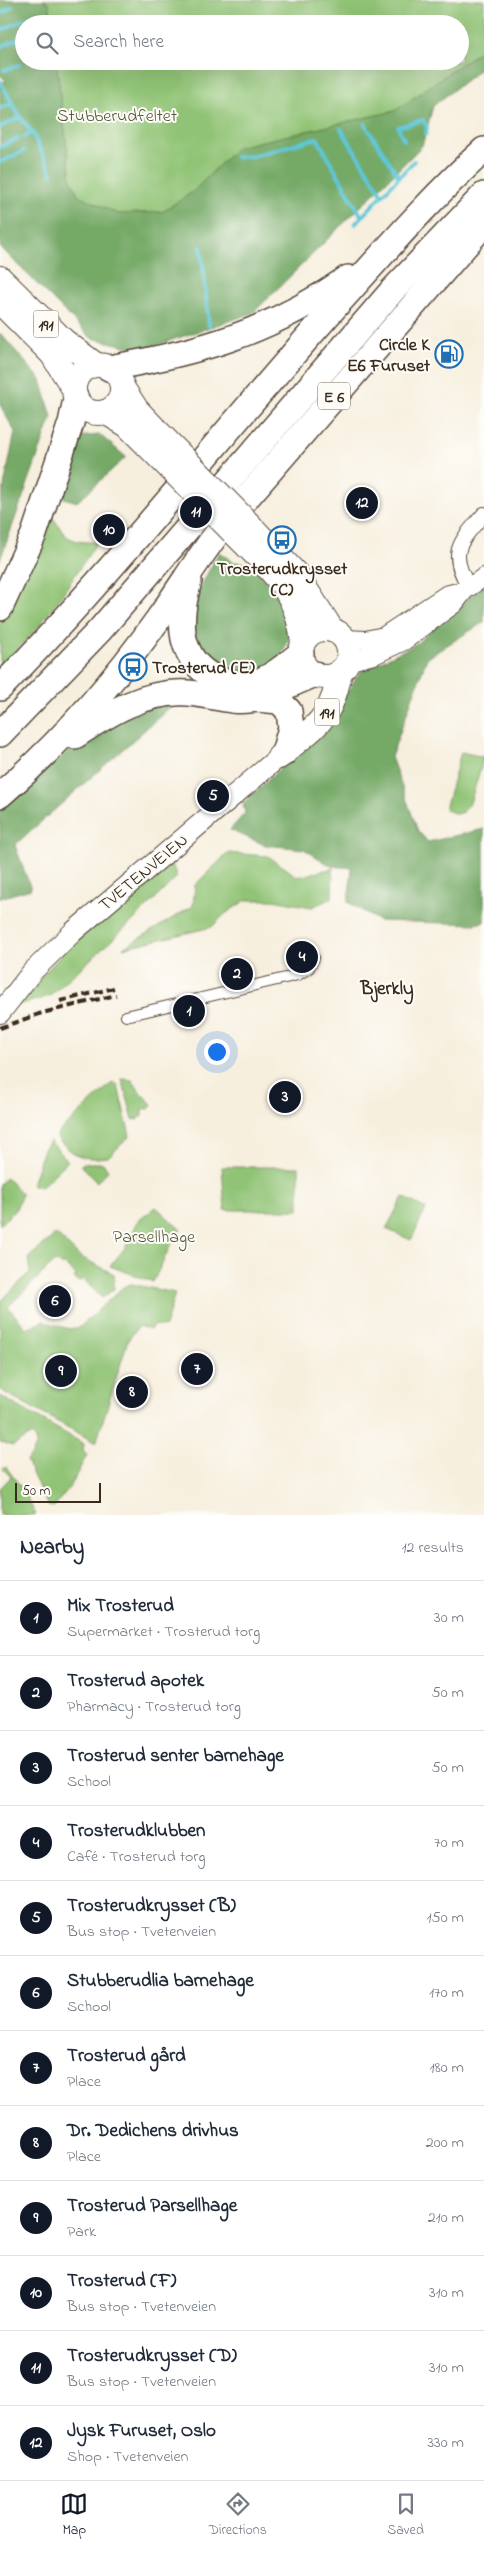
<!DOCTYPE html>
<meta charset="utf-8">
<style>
:root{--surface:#fff;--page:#f2f2f3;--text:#1f2937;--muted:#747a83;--line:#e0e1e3;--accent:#111827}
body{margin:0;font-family:"Indie Flower",sans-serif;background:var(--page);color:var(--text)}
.scale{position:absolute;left:15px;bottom:12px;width:86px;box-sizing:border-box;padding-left:5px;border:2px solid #3b2a1e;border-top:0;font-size:14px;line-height:18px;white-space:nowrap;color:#3b2a1e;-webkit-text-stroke:4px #fdfcf7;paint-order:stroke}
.you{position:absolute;left:216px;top:1051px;width:18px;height:18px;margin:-12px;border:4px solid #fff;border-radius:50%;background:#1a73e8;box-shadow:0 0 0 8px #1a73e833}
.badge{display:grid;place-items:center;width:32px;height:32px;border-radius:50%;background:var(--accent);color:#fff;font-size:16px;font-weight:700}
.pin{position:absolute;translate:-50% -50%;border:2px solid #fff;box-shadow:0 1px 5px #0006}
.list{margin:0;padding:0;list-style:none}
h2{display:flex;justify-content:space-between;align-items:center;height:65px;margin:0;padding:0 20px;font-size:21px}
h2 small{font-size:16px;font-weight:400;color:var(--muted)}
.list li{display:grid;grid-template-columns:32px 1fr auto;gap:15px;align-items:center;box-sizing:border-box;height:75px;padding:0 20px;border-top:1px solid var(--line)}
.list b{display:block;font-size:19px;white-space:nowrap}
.list p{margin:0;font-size:16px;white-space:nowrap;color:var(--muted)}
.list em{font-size:16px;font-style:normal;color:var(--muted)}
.icon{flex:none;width:28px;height:28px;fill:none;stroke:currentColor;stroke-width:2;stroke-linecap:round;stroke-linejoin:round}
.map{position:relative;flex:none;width:484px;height:1515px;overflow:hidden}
.search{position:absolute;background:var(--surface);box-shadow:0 5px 20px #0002;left:15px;right:15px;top:15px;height:55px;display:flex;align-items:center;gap:12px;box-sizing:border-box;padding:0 18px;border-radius:28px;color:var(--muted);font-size:19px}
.sheet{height:965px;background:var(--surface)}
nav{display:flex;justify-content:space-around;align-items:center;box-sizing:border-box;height:70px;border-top:1px solid var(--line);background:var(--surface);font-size:14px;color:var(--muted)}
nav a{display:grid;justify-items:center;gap:2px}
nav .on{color:var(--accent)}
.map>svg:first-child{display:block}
.green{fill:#90c375;stroke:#66764a}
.forest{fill:#74a966;stroke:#586a42}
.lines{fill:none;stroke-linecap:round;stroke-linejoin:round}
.stream{stroke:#5ec8d8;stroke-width:4}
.pedestrian-casing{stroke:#57483b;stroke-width:12}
.minor-casing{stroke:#57483b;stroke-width:16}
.tertiary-casing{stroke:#57483b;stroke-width:20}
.secondary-casing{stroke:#57483b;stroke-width:22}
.trunk-casing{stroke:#57483b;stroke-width:26}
.motorway-casing{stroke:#57483b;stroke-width:28}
.pedestrian{stroke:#fff;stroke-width:10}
.minor{stroke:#fff;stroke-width:14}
.tertiary{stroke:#fff;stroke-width:18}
.secondary{stroke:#fff;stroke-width:20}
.trunk{stroke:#fff;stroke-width:24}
.motorway{stroke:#fff;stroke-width:25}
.rail{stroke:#3b2a1e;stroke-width:4;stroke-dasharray:8 4;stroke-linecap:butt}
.trunk-bridge-casing{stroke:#57483b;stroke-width:26;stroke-linecap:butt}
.trunk-bridge{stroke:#fff;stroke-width:24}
.labels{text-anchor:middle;stroke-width:4;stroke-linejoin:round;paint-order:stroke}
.shield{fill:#fdfcf7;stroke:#75695f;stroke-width:1}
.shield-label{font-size:16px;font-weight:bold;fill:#3b2a1e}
.park-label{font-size:18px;fill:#545838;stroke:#fdfcf7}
.poi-label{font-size:18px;font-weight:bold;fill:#3b2a1e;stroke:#fdfcf7;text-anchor:end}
.street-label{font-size:18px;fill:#3b2a1e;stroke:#fdfcf7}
.neighbourhood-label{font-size:19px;font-weight:bold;fill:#3b2a1e;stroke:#fdfcf7}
</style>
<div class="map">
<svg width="484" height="1515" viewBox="0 0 484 1515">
<rect width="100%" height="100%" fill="#fdfcf7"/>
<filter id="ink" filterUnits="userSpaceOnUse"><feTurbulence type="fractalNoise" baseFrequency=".02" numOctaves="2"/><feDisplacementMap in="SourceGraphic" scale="10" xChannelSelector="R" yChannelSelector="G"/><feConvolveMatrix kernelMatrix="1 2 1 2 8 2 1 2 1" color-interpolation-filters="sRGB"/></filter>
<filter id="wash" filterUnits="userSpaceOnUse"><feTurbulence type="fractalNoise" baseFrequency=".0096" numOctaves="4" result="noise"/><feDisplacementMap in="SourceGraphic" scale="20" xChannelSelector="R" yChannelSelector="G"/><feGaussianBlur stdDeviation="1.12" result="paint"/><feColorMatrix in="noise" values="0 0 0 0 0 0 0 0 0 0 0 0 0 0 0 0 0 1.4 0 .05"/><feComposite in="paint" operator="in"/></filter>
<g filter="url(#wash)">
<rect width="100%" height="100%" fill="#f7efde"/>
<!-- green -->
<g class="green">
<path d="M 42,0 L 484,0 L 484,48 L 395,111 L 237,147 L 194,191 L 162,212 L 118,214 L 78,195 L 71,179 L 56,61 L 460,61 L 460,24 L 52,24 L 49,3 Z"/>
<path d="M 46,509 C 67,533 60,543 97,542 L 60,598 L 36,630 L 0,667 L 0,614 Z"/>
<path d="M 461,752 L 484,757 L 470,803 L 463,812 L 456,814 L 445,809 Z"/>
<path d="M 228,853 L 268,856 L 298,877 L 333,868 L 332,898 L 312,907 L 273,900 L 246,900 L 225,914 L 212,927 L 123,948 L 193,906 L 195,885 Z"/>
<path d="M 172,864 L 177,877 L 135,919 L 50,996 L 16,1006 L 66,949 Z"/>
<path d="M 122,1079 L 132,1080 L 141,1093 L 152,1104 L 148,1110 L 146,1107 L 141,1111 L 143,1115 L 137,1120 L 133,1119 Z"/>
<path d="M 113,1082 L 118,1086 L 130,1136 L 108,1157 C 83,1160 75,1157 58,1139 L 57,1134 Z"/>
<path d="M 50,1141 L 68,1161 L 41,1187 L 34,1186 L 32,1184 L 44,1149 Z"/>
<path d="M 83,1163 L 103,1163 L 108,1171 L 97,1182 L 81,1165 Z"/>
<path d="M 299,1167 L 299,1210 L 225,1210 L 222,1167 Z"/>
<path d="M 6,1177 L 22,1194 L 16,1209 L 0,1225 L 0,1184 Z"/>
<path d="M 403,1197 L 426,1209 L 411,1240 L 386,1229 Z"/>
<path d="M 156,1207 L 181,1230 L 175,1236 L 153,1282 L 110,1266 L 125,1248 L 138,1221 Z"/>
<path d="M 56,1234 L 79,1256 L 114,1274 L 114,1289 L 102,1298 L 83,1279 L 79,1282 L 74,1278 L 76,1275 L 64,1264 L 62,1266 L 55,1261 L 8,1307 L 27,1329 L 43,1321 L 69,1329 L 80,1327 L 123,1287 L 131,1284 L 175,1293 L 165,1327 L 153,1325 L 150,1330 L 139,1326 L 128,1340 L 96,1443 L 0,1390 L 0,1302 L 30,1272 L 28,1258 Z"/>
<path d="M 0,1396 L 84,1444 L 83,1452 L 87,1455 L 71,1485 L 54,1507 L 48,1506 L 26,1461 L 33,1454 L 32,1451 L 36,1447 L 36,1440 L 31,1435 L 13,1446 L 0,1442 Z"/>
<path d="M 6,1467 L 23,1490 L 36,1515 L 0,1515 L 0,1488 L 11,1477 L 3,1469 Z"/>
</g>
<!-- forest -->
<g class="forest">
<path d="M 0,0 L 42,0 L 49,3 L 52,24 L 24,24 L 24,61 L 56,61 L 71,179 L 78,195 L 118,214 L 162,212 L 194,191 L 237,147 L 395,111 L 484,48 L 484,66 L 433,106 L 422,146 L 253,313 L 142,350 L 91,338 L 0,247 L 0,83 L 6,81 L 0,75 Z"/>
<path d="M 0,333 L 41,380 L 52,417 L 0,560 L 0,506 L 15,432 L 0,405 Z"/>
<path d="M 100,435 L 126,457 L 77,502 L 54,495 L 75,437 Z"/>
<path d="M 219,552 L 233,562 L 250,563 C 262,578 280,594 287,613 C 298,643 273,679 239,674 C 229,673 219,669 209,666 C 180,620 195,596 219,552 Z"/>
<path d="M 484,584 L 484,622 L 427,658 L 391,757 L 418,831 L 428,842 L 484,829 L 484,922 L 475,924 L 379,921 L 348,902 L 352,868 L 331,866 L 304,849 L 265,845 L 230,830 L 245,813 L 243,804 L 327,723 L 361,671 L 416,644 Z"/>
<path d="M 166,701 L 175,703 L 15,845 L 31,889 L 0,898 L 0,804 L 99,728 Z"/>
</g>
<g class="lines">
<!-- stream -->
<g class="stream">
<path d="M 0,14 L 12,7"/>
<path d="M 0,31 L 25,19"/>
<path d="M 0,47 L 24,36"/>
<path d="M 4,70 L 19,65"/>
<path d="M 0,81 L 20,117 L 32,132 L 52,174"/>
<path d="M 0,108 L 13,104"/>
<path d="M 365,124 L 399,177"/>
<path d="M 0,127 L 20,117"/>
<path d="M 341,129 L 382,194"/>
<path d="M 24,137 L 32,132"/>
<path d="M 404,140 L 398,127 L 423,120 L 427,127 L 426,134"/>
<path d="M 0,147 L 18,138"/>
<path d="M 236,157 L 253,156 L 317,138 L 362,217"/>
<path d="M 0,162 L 24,151"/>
<path d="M 355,224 L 414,161"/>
<path d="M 201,247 L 209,326"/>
</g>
</g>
</g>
<g filter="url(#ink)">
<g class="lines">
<!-- pedestrian casing -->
<g class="pedestrian-casing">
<path id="pedestrian" d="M 126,1016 L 298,975 L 309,968 L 314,958"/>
</g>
<!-- minor casing -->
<g class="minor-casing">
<path id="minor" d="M 469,587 C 448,552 459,543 484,514"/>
</g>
<!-- tertiary casing -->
<g class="tertiary-casing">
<g id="tertiary">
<path d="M 344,639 L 366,640 L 384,636 L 446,595 L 465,590"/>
<path d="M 346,662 L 374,655 L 404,641 L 454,604 L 465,590 L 484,577"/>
</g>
</g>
<!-- secondary casing -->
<g class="secondary-casing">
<path id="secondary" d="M 0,1013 L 32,972 L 73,932 L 279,757"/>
</g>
<!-- trunk casing -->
<g class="trunk-casing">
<g id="trunk">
<path d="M 0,278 L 64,341 L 96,365"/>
<path d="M 0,302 L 52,354 L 74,389"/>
<circle cx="98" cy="389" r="24"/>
<path d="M 122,387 L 137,410 L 158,432"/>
<path d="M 105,412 L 127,425 L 147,445"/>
<path d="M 244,519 L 296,574 L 332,630"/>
<path d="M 233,532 C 269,569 297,588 303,642"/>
<circle cx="325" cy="653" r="24"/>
<path d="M 279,757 C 315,725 331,723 340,671"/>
</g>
</g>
<!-- motorway casing -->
<g class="motorway-casing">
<g id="motorway">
<path d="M 109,368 C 201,352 270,332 348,278"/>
<path d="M 189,581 C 184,599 180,620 184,639 C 192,673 227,691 259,681 C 275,676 288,663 301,653"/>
<path d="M 0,608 L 34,534 L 71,423 L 76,399"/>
<path d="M 0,688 C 124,561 232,420 351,289 C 394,241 436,193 484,150"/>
<path d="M 257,699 L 279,701 L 289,711 L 291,728 L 284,753"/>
<path d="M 0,734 L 100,630 L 392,291 L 484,195"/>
<path d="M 75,736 C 109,713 146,690 188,693 C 214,695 230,704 257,699 L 315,674"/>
<path d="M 0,795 C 61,743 113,683 159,618 C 183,584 203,550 229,518 L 484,224"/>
</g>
</g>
<!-- pedestrian -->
<use href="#pedestrian" class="pedestrian"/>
<!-- minor -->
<use href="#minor" class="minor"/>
<!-- tertiary -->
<use href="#tertiary" class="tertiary"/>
<!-- secondary -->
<use href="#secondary" class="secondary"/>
<!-- trunk -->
<use href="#trunk" class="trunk"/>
<!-- motorway -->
<use href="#motorway" class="motorway"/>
<!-- rail -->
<g class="rail">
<path d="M 60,1001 L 114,988"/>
<path d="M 0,1028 L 42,1013 L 116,995"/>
</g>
<!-- trunk-bridge casing -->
<g class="trunk-bridge-casing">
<g id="trunk-bridge">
<path d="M 158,432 L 244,519"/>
<path d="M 147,445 L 233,532"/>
</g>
</g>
<!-- trunk-bridge -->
<use href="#trunk-bridge" class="trunk-bridge"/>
</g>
</g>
<!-- icons -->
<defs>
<g id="fuel-ring" transform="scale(1.4375)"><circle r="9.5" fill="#fdfcf7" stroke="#1f6fb2" stroke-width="1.5"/><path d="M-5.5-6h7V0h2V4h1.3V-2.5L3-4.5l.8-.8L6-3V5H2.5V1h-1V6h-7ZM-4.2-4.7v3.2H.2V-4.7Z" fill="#1f6fb2"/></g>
<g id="bus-ring" transform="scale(1.4375)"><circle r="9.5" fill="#fdfcf7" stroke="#1f6fb2" stroke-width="1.5"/><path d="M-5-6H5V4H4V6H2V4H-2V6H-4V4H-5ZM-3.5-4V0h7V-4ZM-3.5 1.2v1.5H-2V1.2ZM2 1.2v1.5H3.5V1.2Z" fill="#1f6fb2"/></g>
</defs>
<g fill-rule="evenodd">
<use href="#fuel-ring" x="449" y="354"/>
<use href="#bus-ring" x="282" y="540"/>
<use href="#bus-ring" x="133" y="667"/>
</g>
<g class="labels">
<!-- shield labels -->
<g class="shield">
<rect x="33.5" y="310.5" width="25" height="27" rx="4"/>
<rect x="318" y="382.5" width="32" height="27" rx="4"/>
<rect x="314.5" y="698.5" width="25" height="27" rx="4"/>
</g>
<g class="shield-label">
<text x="46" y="330">191</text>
<text x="334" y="402">E 6</text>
<text x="327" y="718">191</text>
</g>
<!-- park labels -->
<g class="park-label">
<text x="117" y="121">Stubberudfeltet</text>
<text x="154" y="1242">Parsellhage</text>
</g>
<!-- poi labels -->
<g class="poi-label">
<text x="430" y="350">Circle K<tspan x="430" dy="21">E6 Furuset</tspan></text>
<text x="282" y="574" text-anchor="middle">Trosterudkrysset<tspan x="282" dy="21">(C)</tspan></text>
<text x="152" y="673" text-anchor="start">Trosterud (E)</text>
</g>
<!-- street labels -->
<g class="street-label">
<text transform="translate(143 872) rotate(-40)" y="6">TVETENVEIEN</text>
</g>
<!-- neighbourhood labels -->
<g class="neighbourhood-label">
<text x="387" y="994">Bjerkly</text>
</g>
</g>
</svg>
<div class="scale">50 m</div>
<div class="you"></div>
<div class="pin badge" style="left:189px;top:1011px">1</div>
<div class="pin badge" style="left:237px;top:974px">2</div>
<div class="pin badge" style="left:285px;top:1097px">3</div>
<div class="pin badge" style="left:302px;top:957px">4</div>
<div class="pin badge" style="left:213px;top:796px">5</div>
<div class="pin badge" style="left:55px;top:1301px">6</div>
<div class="pin badge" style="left:197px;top:1369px">7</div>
<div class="pin badge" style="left:132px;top:1392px">8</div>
<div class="pin badge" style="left:61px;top:1371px">9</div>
<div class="pin badge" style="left:109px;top:530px">10</div>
<div class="pin badge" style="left:196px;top:512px">11</div>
<div class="pin badge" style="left:362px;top:503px">12</div>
<div class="search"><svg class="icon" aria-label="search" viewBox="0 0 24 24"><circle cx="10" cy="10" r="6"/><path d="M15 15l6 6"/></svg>Search here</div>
</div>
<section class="sheet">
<h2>Nearby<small>12 results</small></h2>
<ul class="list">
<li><span class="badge">1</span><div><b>Mix Trosterud</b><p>Supermarket · Trosterud torg</p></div><em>30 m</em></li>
<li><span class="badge">2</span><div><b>Trosterud apotek</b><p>Pharmacy · Trosterud torg</p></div><em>50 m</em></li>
<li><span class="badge">3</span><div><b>Trosterud senter barnehage</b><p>School</p></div><em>50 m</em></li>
<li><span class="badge">4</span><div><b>Trosterudklubben</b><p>Café · Trosterud torg</p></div><em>70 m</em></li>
<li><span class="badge">5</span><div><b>Trosterudkrysset (B)</b><p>Bus stop · Tvetenveien</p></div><em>150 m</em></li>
<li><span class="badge">6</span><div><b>Stubberudlia barnehage</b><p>School</p></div><em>170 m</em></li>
<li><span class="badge">7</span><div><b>Trosterud gård</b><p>Place</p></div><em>180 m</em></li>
<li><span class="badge">8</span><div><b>Dr. Dedichens drivhus</b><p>Place</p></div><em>200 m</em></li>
<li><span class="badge">9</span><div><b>Trosterud Parsellhage</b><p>Park</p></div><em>210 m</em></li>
<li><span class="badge">10</span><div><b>Trosterud (F)</b><p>Bus stop · Tvetenveien</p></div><em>310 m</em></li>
<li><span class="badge">11</span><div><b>Trosterudkrysset (D)</b><p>Bus stop · Tvetenveien</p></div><em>310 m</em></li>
<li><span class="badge">12</span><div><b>Jysk Furuset, Oslo</b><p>Shop · Tvetenveien</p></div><em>330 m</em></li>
</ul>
</section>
<nav>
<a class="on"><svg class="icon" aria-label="map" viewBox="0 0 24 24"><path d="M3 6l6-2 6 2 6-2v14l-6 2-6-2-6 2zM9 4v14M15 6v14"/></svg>Map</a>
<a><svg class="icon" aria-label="directions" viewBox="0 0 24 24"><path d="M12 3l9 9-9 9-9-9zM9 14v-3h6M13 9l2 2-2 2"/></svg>Directions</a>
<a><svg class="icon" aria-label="saved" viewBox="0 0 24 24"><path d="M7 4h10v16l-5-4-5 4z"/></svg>Saved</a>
</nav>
